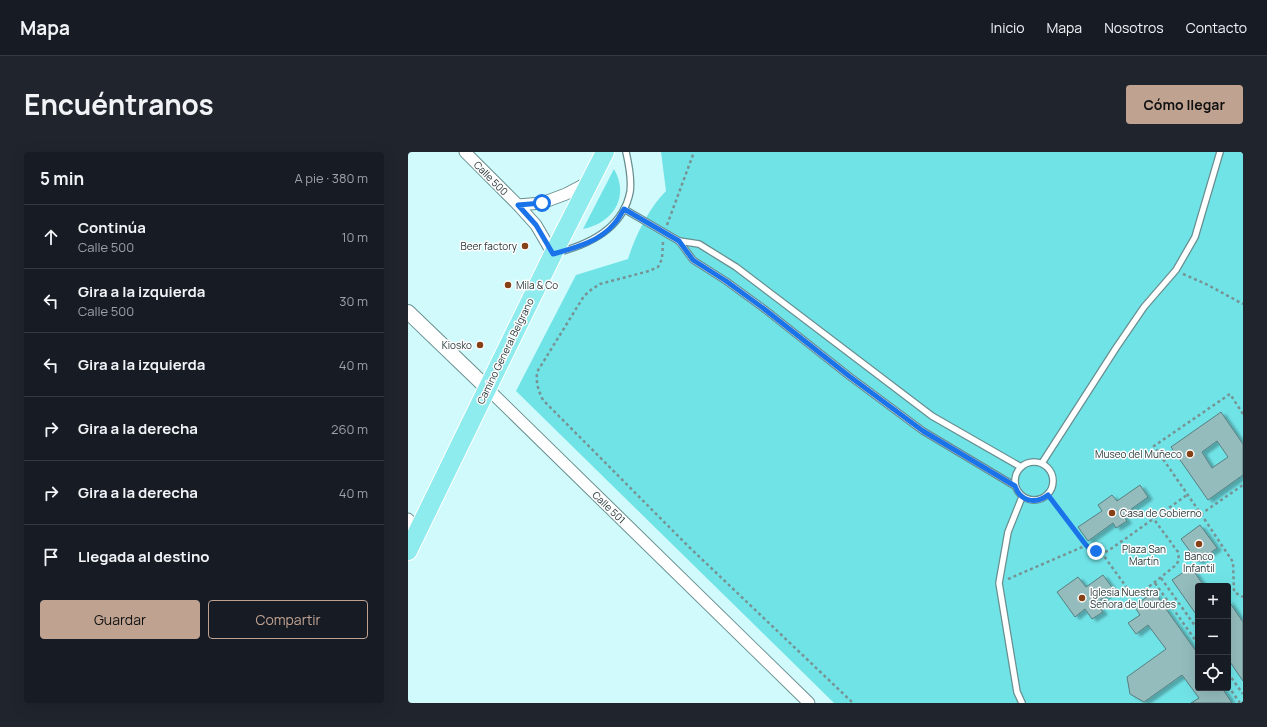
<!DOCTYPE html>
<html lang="es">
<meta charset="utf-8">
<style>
:root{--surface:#171b24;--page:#20242c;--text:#f1f3f6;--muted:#9ea1a6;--line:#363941;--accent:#c0a291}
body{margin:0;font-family:Manrope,sans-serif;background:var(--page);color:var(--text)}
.controls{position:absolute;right:12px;bottom:12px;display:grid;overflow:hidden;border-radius:4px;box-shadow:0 4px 16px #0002}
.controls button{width:36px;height:36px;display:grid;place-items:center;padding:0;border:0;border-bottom:1px solid var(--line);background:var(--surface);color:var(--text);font:20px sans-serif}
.stop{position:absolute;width:12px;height:12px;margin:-9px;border:3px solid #1a73e8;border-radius:50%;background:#fff}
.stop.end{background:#1a73e8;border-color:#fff;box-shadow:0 1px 4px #0008}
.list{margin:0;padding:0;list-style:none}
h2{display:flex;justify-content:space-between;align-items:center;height:52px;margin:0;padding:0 16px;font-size:17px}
h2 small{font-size:13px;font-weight:400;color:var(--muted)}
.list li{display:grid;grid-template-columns:26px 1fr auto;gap:12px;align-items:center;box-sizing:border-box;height:64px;padding:0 16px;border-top:1px solid var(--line)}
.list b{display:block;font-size:15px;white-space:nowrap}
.list p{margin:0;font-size:13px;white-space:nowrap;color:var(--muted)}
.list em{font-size:13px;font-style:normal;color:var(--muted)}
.actions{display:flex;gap:8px;padding:12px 16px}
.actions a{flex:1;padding:9px 0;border:1px solid var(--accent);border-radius:4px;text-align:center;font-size:14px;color:var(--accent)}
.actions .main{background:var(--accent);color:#111}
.icon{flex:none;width:22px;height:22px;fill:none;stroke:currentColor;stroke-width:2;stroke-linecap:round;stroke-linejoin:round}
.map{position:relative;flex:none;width:835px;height:551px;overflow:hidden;border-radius:4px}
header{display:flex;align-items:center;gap:24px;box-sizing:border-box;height:56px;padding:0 20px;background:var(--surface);border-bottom:1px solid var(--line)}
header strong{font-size:19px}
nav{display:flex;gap:22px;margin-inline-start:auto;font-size:14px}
.intro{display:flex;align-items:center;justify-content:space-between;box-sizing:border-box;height:96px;padding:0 24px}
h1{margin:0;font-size:28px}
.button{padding:10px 18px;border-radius:4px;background:var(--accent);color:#111;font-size:14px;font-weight:700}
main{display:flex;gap:24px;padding:0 24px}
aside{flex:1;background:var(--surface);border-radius:4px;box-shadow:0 4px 16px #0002}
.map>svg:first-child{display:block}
.green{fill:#70e3e7;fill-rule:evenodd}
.building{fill:#94bcbd;stroke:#587f80;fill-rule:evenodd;filter:url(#shadow)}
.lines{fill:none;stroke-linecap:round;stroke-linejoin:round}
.service-casing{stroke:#688f90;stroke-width:8}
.minor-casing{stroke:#688f90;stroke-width:13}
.tertiary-casing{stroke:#688f90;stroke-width:16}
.primary-casing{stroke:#fff;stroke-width:20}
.path{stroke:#779394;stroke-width:2.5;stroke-dasharray:3 3;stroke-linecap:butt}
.service{stroke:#fff;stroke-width:5.5}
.minor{stroke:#fff;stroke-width:11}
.tertiary{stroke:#fff;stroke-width:14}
.primary{stroke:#8eebee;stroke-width:18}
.route{stroke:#1a73e8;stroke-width:5}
.poi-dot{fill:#854016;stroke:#fdfdfd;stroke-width:1.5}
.labels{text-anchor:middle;stroke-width:3;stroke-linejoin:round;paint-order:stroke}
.street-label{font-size:10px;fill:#29393a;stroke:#fdfdfd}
.poi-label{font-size:10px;fill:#29393a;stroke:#fdfdfd;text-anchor:end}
.park-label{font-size:10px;fill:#1c3536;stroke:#fdfdfd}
</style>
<header>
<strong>Mapa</strong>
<nav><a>Inicio</a><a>Mapa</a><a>Nosotros</a><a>Contacto</a></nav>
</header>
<div class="intro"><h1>Encuéntranos</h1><a class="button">Cómo llegar</a></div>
<main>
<aside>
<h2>5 min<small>A pie · 380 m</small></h2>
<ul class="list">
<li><svg class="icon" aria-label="ahead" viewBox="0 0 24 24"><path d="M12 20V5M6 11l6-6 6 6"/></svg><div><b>Continúa</b><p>Calle 500</p></div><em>10 m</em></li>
<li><svg class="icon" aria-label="left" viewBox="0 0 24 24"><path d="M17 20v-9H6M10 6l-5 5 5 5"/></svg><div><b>Gira a la izquierda</b><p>Calle 500</p></div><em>30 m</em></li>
<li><svg class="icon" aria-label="left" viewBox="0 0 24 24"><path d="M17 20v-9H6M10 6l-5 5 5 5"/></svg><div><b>Gira a la izquierda</b></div><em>40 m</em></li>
<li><svg class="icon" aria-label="right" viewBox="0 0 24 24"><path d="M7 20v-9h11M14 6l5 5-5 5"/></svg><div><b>Gira a la derecha</b></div><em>260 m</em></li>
<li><svg class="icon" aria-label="right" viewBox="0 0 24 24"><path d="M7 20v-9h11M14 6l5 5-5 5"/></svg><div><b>Gira a la derecha</b></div><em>40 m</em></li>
<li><svg class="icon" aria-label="arrive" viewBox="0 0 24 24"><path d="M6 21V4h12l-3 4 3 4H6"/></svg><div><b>Llegada al destino</b></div></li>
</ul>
<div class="actions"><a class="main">Guardar</a><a>Compartir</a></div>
</aside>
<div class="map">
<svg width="835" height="551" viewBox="0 0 835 551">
<defs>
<filter id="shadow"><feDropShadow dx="4.5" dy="2.5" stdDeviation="1" flood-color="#0004"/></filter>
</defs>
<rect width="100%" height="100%" fill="#d0fafb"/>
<!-- green -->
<g class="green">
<path d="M 253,0 L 835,0 L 835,551 L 426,551 L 108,239 L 168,123 L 220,107 C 227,84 241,56 258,39 ZM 790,434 L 820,434 L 820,536 L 790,536 Z"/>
<path d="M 206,17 C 222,45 205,71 175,77 Z"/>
</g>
<!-- building -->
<g class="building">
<path d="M 813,260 L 835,292 L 835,323 L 800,348 L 763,295 ZM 809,289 L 820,305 L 804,316 L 794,300 Z"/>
<path d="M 732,333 L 740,345 L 715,363 L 719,369 L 708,376 L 705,371 L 680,389 L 670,375 L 694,359 L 690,353 L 704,343 L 709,349 Z"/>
<path d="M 792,373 L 809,396 L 790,410 L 773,387 Z"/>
<path d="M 783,415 L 796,434 L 790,434 L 790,465 L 764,428 Z"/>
<path d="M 695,423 L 706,438 L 688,451 L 695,460 L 684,467 L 677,457 L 667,465 L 649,440 L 670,425 L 678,435 Z"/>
<path d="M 746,440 L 790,502 L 790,536 L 814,536 L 824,551 L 783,551 L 791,546 L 774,523 L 736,550 L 722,542 L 719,525 L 758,497 L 740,473 L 728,482 L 720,471 L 732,463 L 726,454 Z"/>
<path d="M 820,448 L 835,470 L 835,529 L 820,507 L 820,474 L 821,473 L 820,471 Z"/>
</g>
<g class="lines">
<!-- service casing -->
<g class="service-casing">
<g id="service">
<path d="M 216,57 L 271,89 L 285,108 L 318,129 L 355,156 L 441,224 L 515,279 L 607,334"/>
<path d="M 271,89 L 291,92 L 328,115 L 524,264 L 613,315"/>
<path d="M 151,100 C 182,92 215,76 222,40 C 224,27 221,13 218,0"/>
<circle cx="626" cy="329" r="19"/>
<path d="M 634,311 L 708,196 L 736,155 L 768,118 L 787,85 L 812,0"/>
<path d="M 614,345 L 600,380 L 591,431 L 609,540 L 614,551"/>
</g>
</g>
<!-- minor casing -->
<g class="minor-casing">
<g id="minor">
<path d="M 57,0 L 110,53 L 128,73 L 145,102"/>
<path d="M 110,53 L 134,51 L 158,42 L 181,30"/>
<path d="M 79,236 L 401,551"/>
<path d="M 0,367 L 10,378"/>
</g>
</g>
<!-- tertiary casing -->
<g class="tertiary-casing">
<path id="tertiary" d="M 0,160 L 79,236"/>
</g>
<!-- primary casing -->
<g class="primary-casing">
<path id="primary" d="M 0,399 L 145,102 L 197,0"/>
</g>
<!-- path -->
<g class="path">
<path d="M 259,73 L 286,0"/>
<path d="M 255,90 L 254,107 L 250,115 L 241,119 L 192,132 L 184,137 L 176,144 L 129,220 C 128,231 130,238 135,248 L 280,394 L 445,551"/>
<path d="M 775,122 L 798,132 L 835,152"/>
<path d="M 835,262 L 822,242 L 746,294 L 793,362 L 835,333"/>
<path d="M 640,343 L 683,398 L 696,400 L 700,399 L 779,343"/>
<path d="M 793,362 L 825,410 L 826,440 L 835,445"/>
<path d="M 693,400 L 722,440 L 727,443 L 733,441 L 768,413 L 771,408 L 770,400 L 745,366"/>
<path d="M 753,426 L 790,478"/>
<path d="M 600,427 L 679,393"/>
<path d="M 747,431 L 790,492"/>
<path d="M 820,521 L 835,542"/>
<path d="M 820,534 L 832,551"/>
</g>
<!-- service -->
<use href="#service" class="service"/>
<!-- minor -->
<use href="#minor" class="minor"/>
<!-- tertiary -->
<use href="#tertiary" class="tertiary"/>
<!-- primary -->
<use href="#primary" class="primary"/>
</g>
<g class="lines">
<!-- route -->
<path class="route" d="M 134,51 L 110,53 L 128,73 L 145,102 C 166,96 191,90 206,72 C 210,68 213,62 216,57 L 271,89 L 285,108 L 318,129 L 355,156 L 441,224 L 515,279 L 607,334 C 612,349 627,353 640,343 L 678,393 L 683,398 L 688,399"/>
</g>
<!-- markers -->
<g class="poi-dot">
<circle cx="117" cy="94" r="4"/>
<circle cx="100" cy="133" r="4"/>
<circle cx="72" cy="193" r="4"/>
<circle cx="782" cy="302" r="4"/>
<circle cx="704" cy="361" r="4"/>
<circle cx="791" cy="392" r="4"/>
<circle cx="674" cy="446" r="4"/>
</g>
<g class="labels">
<!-- street labels -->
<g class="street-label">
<text transform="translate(83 26) rotate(45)" y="4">Calle 500</text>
<text transform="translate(97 199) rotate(-64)" y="4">Camino General Belgrano</text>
<text transform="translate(201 355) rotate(44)" y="4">Calle 501</text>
</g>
<!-- poi labels -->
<g class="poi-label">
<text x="109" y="98">Beer factory</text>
<text x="108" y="137" text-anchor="start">Mila &amp; Co</text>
<text x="64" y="197">Kiosko</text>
<text x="774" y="306">Museo del Muñeco</text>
<text x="712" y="365" text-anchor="start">Casa de Gobierno</text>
<text x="791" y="408" text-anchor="middle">Banco<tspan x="791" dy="12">Infantil</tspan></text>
<text x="682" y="444" text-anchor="start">Iglesia Nuestra<tspan x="682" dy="12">Señora de Lourdes</tspan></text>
</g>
<!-- park labels -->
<g class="park-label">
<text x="736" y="401">Plaza San<tspan x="736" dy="12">Martín</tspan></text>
</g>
</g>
</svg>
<div class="controls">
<button>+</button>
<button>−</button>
<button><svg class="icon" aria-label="locate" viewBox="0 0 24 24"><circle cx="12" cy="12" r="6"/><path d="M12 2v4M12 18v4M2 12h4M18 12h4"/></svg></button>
</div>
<div class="stop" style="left:134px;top:51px"></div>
<div class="stop end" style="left:688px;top:399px"></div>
</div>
</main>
